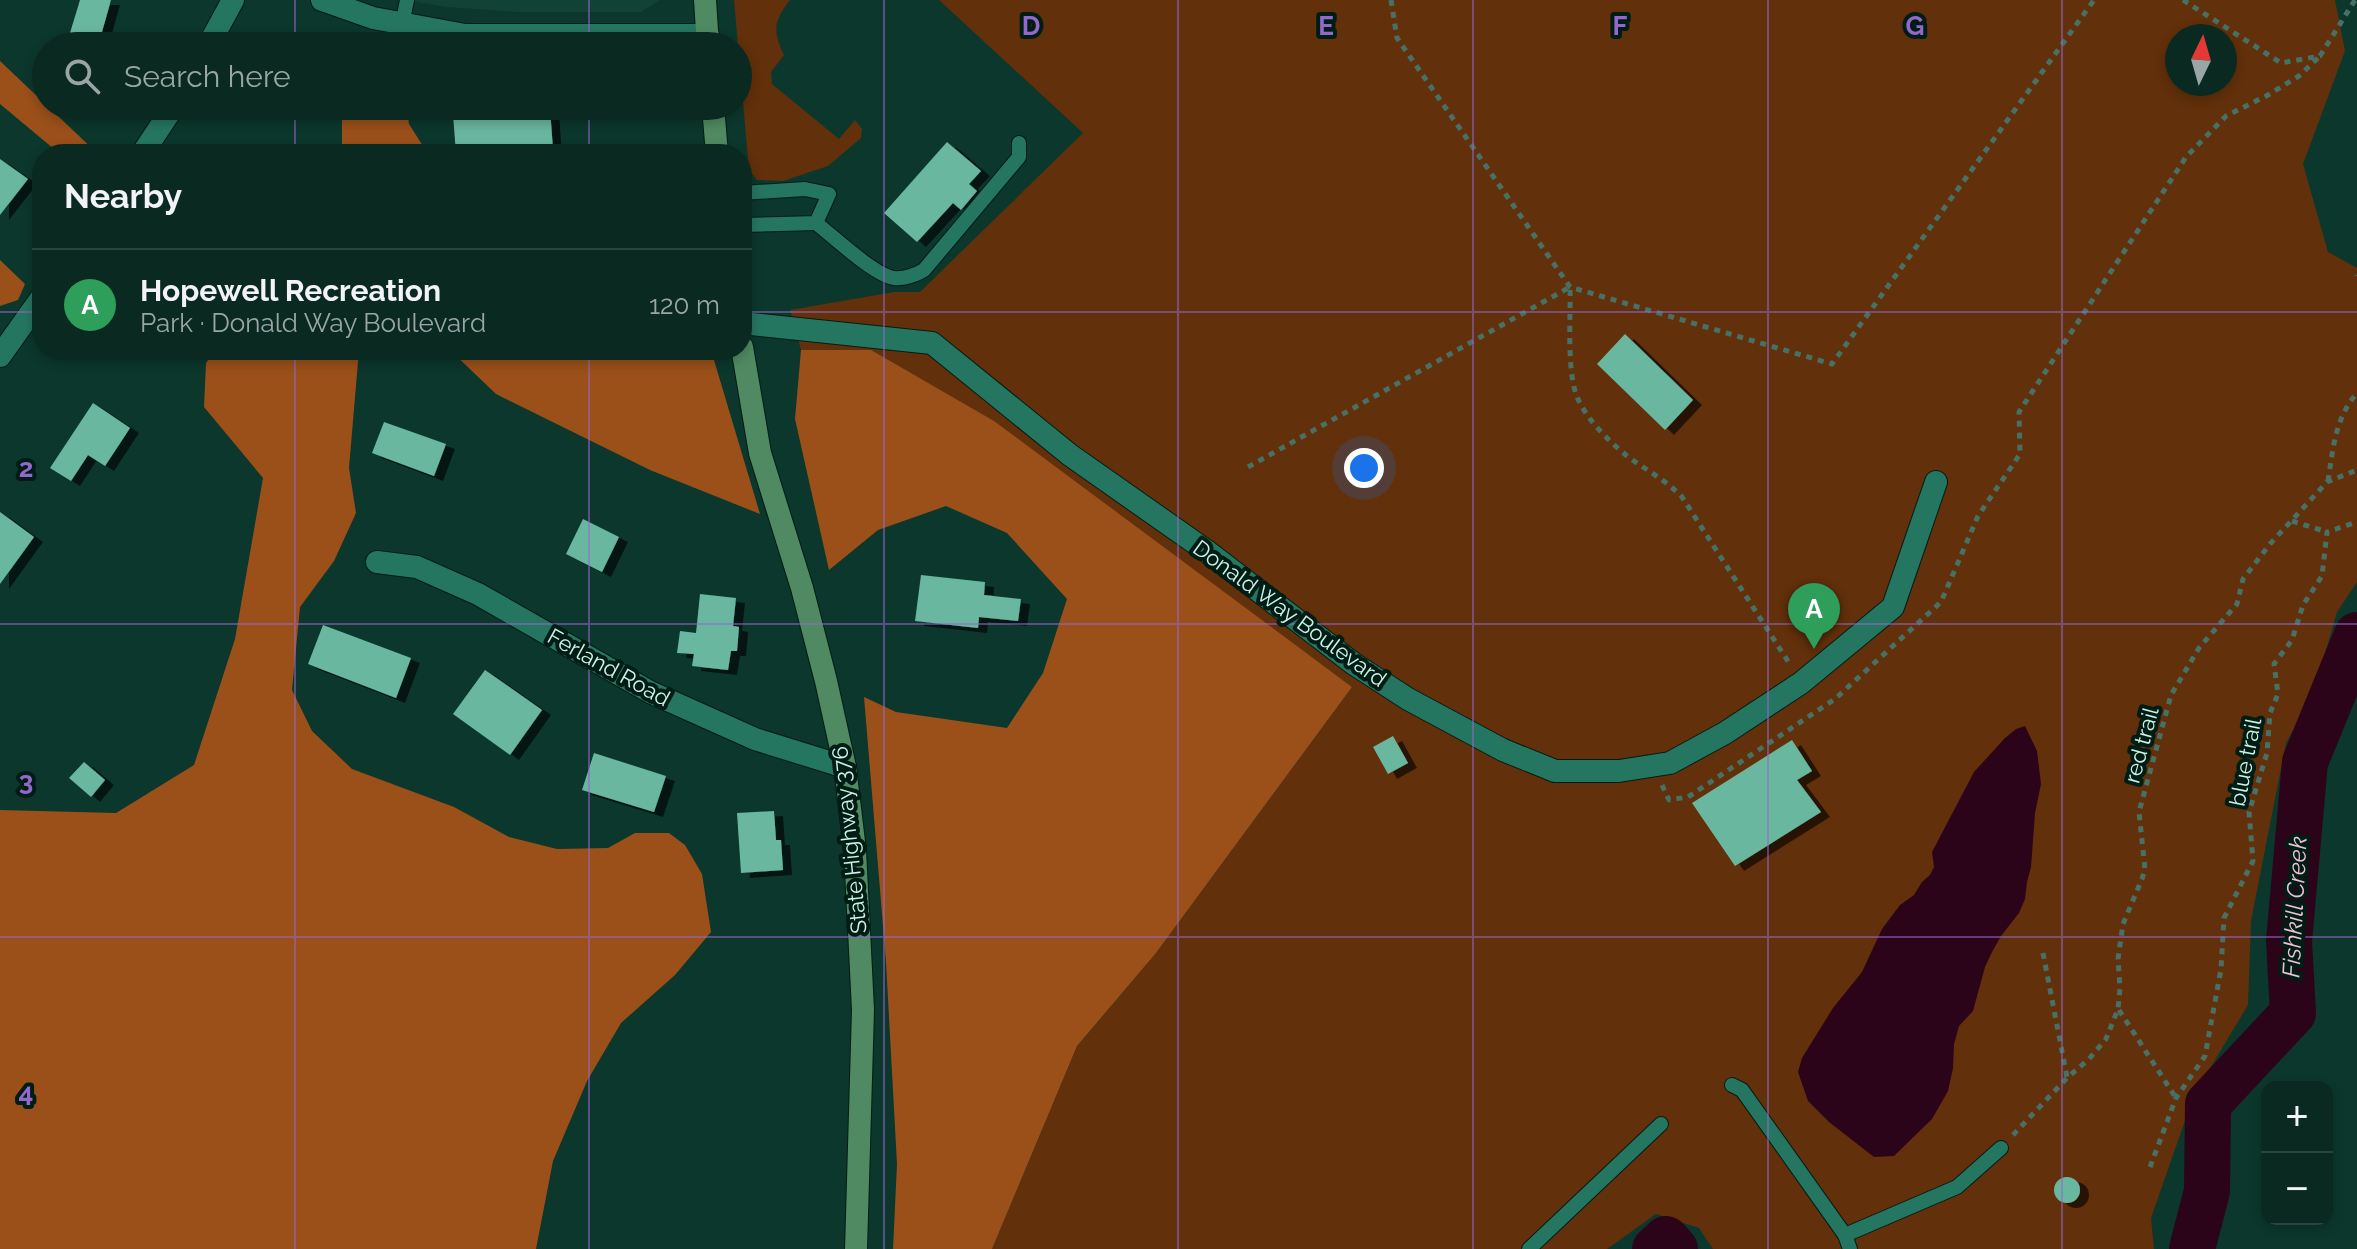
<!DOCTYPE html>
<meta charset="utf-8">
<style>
:root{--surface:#092921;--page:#12312a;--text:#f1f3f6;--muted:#99a6a5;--line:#29453f;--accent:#fc8fc1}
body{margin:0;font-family:Raleway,sans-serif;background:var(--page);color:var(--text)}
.controls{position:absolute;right:24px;bottom:24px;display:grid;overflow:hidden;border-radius:16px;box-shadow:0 4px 12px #0003}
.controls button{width:72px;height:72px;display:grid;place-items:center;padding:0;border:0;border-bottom:2px solid var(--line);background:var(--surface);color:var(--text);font:40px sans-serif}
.compass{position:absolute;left:2165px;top:24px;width:72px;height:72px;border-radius:50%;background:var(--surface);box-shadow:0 4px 12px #0003;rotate:5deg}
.you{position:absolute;left:1364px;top:468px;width:28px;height:28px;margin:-20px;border:6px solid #fff;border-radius:50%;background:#1a73e8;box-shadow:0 0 0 12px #1a73e833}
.badge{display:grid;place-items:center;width:52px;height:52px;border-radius:50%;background:var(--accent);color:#fff;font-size:26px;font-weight:700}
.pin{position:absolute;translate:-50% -66px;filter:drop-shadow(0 2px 4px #0008)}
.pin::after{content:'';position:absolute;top:42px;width:28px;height:24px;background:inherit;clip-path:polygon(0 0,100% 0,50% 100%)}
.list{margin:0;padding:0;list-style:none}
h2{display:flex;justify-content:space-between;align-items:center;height:104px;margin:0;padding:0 32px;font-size:34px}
h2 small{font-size:26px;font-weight:400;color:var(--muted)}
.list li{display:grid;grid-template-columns:52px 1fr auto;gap:24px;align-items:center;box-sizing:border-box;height:112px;padding:0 32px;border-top:2px solid var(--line)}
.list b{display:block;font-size:30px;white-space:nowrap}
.list p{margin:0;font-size:26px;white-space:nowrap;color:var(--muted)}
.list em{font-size:26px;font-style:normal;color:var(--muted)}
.icon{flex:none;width:44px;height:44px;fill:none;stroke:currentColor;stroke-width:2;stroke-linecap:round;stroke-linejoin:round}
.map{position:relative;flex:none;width:2357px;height:1249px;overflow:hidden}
.search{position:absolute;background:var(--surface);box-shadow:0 4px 12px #0003;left:32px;top:32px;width:720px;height:88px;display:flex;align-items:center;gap:20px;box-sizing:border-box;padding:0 28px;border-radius:44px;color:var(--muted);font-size:30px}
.panel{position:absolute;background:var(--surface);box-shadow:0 4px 12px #0003;left:32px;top:144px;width:720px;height:216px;border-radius:32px}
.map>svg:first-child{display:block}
.built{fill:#114235}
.green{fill:#62300a;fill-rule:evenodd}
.forest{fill:#9b5019}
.water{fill:#2c0419}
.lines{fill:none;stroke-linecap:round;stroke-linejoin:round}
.river{stroke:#2c0419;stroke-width:46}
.building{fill:#6ab7a0;filter:url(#shadow)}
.service-casing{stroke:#041c15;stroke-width:16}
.minor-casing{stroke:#041c15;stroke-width:24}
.secondary-casing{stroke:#041c15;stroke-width:24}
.path{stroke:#487165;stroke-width:5;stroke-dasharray:6 6;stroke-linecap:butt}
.service{stroke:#257661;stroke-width:14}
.minor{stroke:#257661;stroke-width:22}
.secondary{stroke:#508a62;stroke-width:22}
.grid{fill:none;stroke:#9468cb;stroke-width:2;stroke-opacity:0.55}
.labels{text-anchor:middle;stroke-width:8;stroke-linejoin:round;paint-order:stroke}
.street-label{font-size:22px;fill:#cdf3e6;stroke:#001d15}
.water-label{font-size:24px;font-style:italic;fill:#f1c1d5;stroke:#001d15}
.grid-label{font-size:26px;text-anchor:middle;font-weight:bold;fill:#9468cb;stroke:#001d15;stroke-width:8;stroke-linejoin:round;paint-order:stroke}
</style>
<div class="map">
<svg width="2357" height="1249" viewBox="0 0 2357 1249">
<defs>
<filter id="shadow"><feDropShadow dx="9" dy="5" stdDeviation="0" flood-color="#0009"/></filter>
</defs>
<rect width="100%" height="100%" fill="#0c372c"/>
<!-- built -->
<path class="built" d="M 405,0 L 660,0 L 641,12 L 518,12 L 447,7 Z"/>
<!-- green -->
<g class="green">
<path d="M 734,0 L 790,0 C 774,21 772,30 784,55 L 771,72 L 772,84 L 839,139 L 855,120 L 862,129 L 861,138 L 828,166 L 783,181 L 757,180 L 749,170 Z"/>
<path d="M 939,0 L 2335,0 L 2345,51 L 2303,164 L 2328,252 L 2357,268 L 2357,582 L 2337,612 L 2314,692 L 2286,743 L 2251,921 L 2248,1005 L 2194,1095 L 2151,1218 L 2154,1249 L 1713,1249 L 1699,1228 L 1656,1214 L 1607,1249 L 992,1249 L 1077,1046 L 1156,953 L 1352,687 L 1107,506 L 871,350 L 801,350 L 790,310 L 894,292 L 920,292 L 1083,133 ZM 2177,36 L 2225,36 L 2225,84 L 2177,84 Z"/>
</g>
<!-- forest -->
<g class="forest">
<path d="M 0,61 L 98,154 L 60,154 L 0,104 Z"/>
<path d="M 342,106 L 406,106 L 409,124 L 428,154 L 342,154 Z"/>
<path d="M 0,260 L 25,284 L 18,300 L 0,306 Z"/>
<path d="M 215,350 L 359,350 L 349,468 L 356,513 L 334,561 L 300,607 L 292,690 L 312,731 L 352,769 L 454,807 L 509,837 L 557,849 L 608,848 L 635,833 L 669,833 L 685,845 L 702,874 L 711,932 L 675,975 L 621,1023 L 587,1081 L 553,1161 L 536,1249 L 0,1249 L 0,810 L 116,813 L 194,765 L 235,639 L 263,478 L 204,407 L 206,363 Z"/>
<path d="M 450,350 L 711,350 L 760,514 L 650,470 L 496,394 Z"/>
<path d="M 801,350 L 871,350 L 994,421 L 1352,687 L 1156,953 L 1077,1046 L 992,1249 L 893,1249 L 897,1164 L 886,962 L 864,697 L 896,712 L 1007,728 L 1043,673 L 1067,599 L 1007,533 L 946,506 L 878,530 L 829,570 L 795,419 Z"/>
</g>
<!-- water -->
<path class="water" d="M 2025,726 L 2037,751 L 2041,784 L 2035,813 L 2031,867 L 2027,882 L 2025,899 L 2019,913 L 2001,936 L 1992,952 L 1985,967 L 1973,1011 L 1959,1026 L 1954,1044 L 1953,1068 L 1948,1091 L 1932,1119 L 1894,1156 L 1874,1157 L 1829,1122 L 1808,1101 L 1798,1072 L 1802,1058 L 1833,1008 L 1862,972 L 1882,929 L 1900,905 L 1914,895 L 1922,882 L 1930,875 L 1934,867 L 1932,852 L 1974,772 L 2005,738 L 2016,729 Z"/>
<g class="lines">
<!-- river -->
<g class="river">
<path d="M 1655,1249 L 1666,1239 L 1675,1249"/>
<path d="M 2192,1249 L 2207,1191 L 2208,1104 L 2293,1013 L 2289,941 L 2305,762 L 2357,635"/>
</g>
</g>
<!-- building -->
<g class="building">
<path d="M 80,0 L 111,0 L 98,46 L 66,46 Z"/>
<path d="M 550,108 L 553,150 L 456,154 L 453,114 Z"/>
<path d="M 947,142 L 981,171 L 969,184 L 977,191 L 961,210 L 953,203 L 917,242 L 884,213 Z"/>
<path d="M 0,159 L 28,179 L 0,215 Z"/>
<path d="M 1625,334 L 1693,400 L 1665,430 L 1597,364 Z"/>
<path d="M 93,403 L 130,428 L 105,466 L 88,455 L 71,481 L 50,468 Z"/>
<path d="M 384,422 L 446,444 L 434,476 L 372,453 Z"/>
<path d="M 0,512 L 34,537 L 0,584 Z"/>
<path d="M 583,519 L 619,537 L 602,572 L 566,554 Z"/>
<path d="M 921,575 L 985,582 L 984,595 L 1021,599 L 1018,621 L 979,617 L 978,628 L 915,621 Z"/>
<path d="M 700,594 L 736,598 L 733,626 L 739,627 L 737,651 L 731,651 L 728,670 L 692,666 L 694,654 L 677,653 L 680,631 L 696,633 Z"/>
<path d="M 323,625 L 411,658 L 396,698 L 308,664 Z"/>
<path d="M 485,670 L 542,710 L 510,755 L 453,714 Z"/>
<path d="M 1393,736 L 1408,763 L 1388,774 L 1373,747 Z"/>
<path d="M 1792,740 L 1812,771 L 1797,780 L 1821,812 L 1735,866 L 1692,803 Z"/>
<path d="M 594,753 L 666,776 L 654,812 L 582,790 Z"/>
<path d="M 84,762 L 105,780 L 91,797 L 69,778 Z"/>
<path d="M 774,811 L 776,840 L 781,840 L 783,870 L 741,873 L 737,813 Z"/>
<circle cx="2067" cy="1190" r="13"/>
</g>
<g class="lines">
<!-- service casing -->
<g class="service-casing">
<g id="service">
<path d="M 402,25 L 407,0"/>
<path d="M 742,193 L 805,189 L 829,194 L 816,223 L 742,225"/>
<path d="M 816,223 C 834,237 874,275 894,278 C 904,279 916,275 924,270 L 1019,157 L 1019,143"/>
<path d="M 1732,1085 L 1742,1090 L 1845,1235 L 1850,1249"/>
<path d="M 1845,1235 L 1957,1187 L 2001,1148"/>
<path d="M 1529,1249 L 1661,1124"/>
</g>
</g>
<!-- minor casing -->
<g class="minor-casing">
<g id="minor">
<path d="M 322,0 L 373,18 L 465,35 L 708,35"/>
<path d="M 208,46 L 233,0"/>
<path d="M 142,154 L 174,106"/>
<path d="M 742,323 L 932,343 L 1070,455 L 1208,552 L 1354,664 L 1408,699 L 1503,750 L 1555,771 L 1619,771 L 1670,763 L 1725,733 L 1801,683 L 1893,607 L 1936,482"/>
<path d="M 0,356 L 42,297"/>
<path d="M 377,562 L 417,567 L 478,594 L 650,692 L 755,739 L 845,767"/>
</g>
</g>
<!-- secondary casing -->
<g class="secondary-casing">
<g id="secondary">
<path d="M 705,0 L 708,46"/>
<path d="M 713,106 L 717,154"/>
<path d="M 742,347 L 760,453 L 802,588 L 826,681 L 845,767 L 855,850 L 863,1010 L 856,1249"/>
</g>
</g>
<!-- path -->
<g class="path">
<path d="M 1391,0 L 1397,38 L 1570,287 L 1832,364 L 2094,0"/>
<path d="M 2183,0 L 2281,63 L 2320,56 L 2355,0"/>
<path d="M 2357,275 L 2357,276"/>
<path d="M 1248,467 L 1570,287 C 1571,317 1566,373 1578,399 C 1588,421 1609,441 1627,456 C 1646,470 1666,480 1682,497 L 1791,666"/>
<path d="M 2328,481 C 2333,449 2335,418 2357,393"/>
<path d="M 2292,521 L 2327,532"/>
<path d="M 1662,785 L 1669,800 L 1688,797 L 1835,699 L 1941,602 L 1978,516 L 2020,454 L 2019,412 L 2186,157 L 2226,116 L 2268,95 L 2299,76 L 2320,56"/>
<path d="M 2043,953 L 2067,1077"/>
<path d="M 2119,1010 L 2176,1098"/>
<path d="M 2013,1135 L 2067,1078 L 2089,1059 L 2106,1039 L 2118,1009 L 2120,988 L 2118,959 L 2123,924 L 2142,879 L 2145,869 L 2139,812 L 2171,695 L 2199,648 L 2237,604 L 2243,579 L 2270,544 L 2327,482 L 2357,470"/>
<path d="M 2150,1167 L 2176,1098 L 2205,1056 L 2221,969 L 2224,918 L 2253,861 L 2249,812 L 2267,753 L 2270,713 L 2278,694 L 2274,664 L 2292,640 L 2303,605 L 2322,576 L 2327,532 L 2357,522"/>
</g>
<!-- service -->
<use href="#service" class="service"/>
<!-- minor -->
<use href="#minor" class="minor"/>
<!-- secondary -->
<use href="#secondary" class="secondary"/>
</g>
<!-- grid -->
<path class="grid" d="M 295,0 L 295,46M 589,0 L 589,46M 884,0 L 884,1249M 1178,0 L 1178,1249M 1473,0 L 1473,1249M 1768,0 L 1768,1249M 2062,0 L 2062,1249M 295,106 L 295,154M 589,106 L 589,154M 0,312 L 42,312M 742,312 L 2357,312M 295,350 L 295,1249M 589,350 L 589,1249M 0,624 L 2357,624M 0,937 L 2357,937"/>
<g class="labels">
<!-- street labels -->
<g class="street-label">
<text transform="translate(1290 613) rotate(36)" y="8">Donald Way Boulevard</text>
<text transform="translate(609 667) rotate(29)" y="8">Ferland Road</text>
<text transform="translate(2141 745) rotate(-75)" y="8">red trail</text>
<text transform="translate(2245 762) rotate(-79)" y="8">blue trail</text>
<text transform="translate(849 840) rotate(-96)" y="8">State Highway 376</text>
</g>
<!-- water labels -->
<g class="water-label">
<text transform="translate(2295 907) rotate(-87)" y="8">Fishkill Creek</text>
</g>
</g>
<g class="grid-label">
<text x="1031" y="35">D</text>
<text x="1326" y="35">E</text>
<text x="1620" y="35">F</text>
<text x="1915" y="35">G</text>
<text x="26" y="477">2</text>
<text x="26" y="790">3</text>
<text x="26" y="1102">4</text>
</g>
</svg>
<div class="controls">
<button>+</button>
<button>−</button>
</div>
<svg class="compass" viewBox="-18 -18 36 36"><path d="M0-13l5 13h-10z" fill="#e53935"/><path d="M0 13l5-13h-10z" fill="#99a6a5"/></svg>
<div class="you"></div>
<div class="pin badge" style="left:1814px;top:649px;background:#2e9e5b">A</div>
<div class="search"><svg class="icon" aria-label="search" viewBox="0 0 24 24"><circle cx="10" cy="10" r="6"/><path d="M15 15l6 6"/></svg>Search here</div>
<section class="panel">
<h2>Nearby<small></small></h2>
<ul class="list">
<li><span class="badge" style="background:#2e9e5b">A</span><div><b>Hopewell Recreation</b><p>Park · Donald Way Boulevard</p></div><em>120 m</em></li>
</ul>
</section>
</div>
